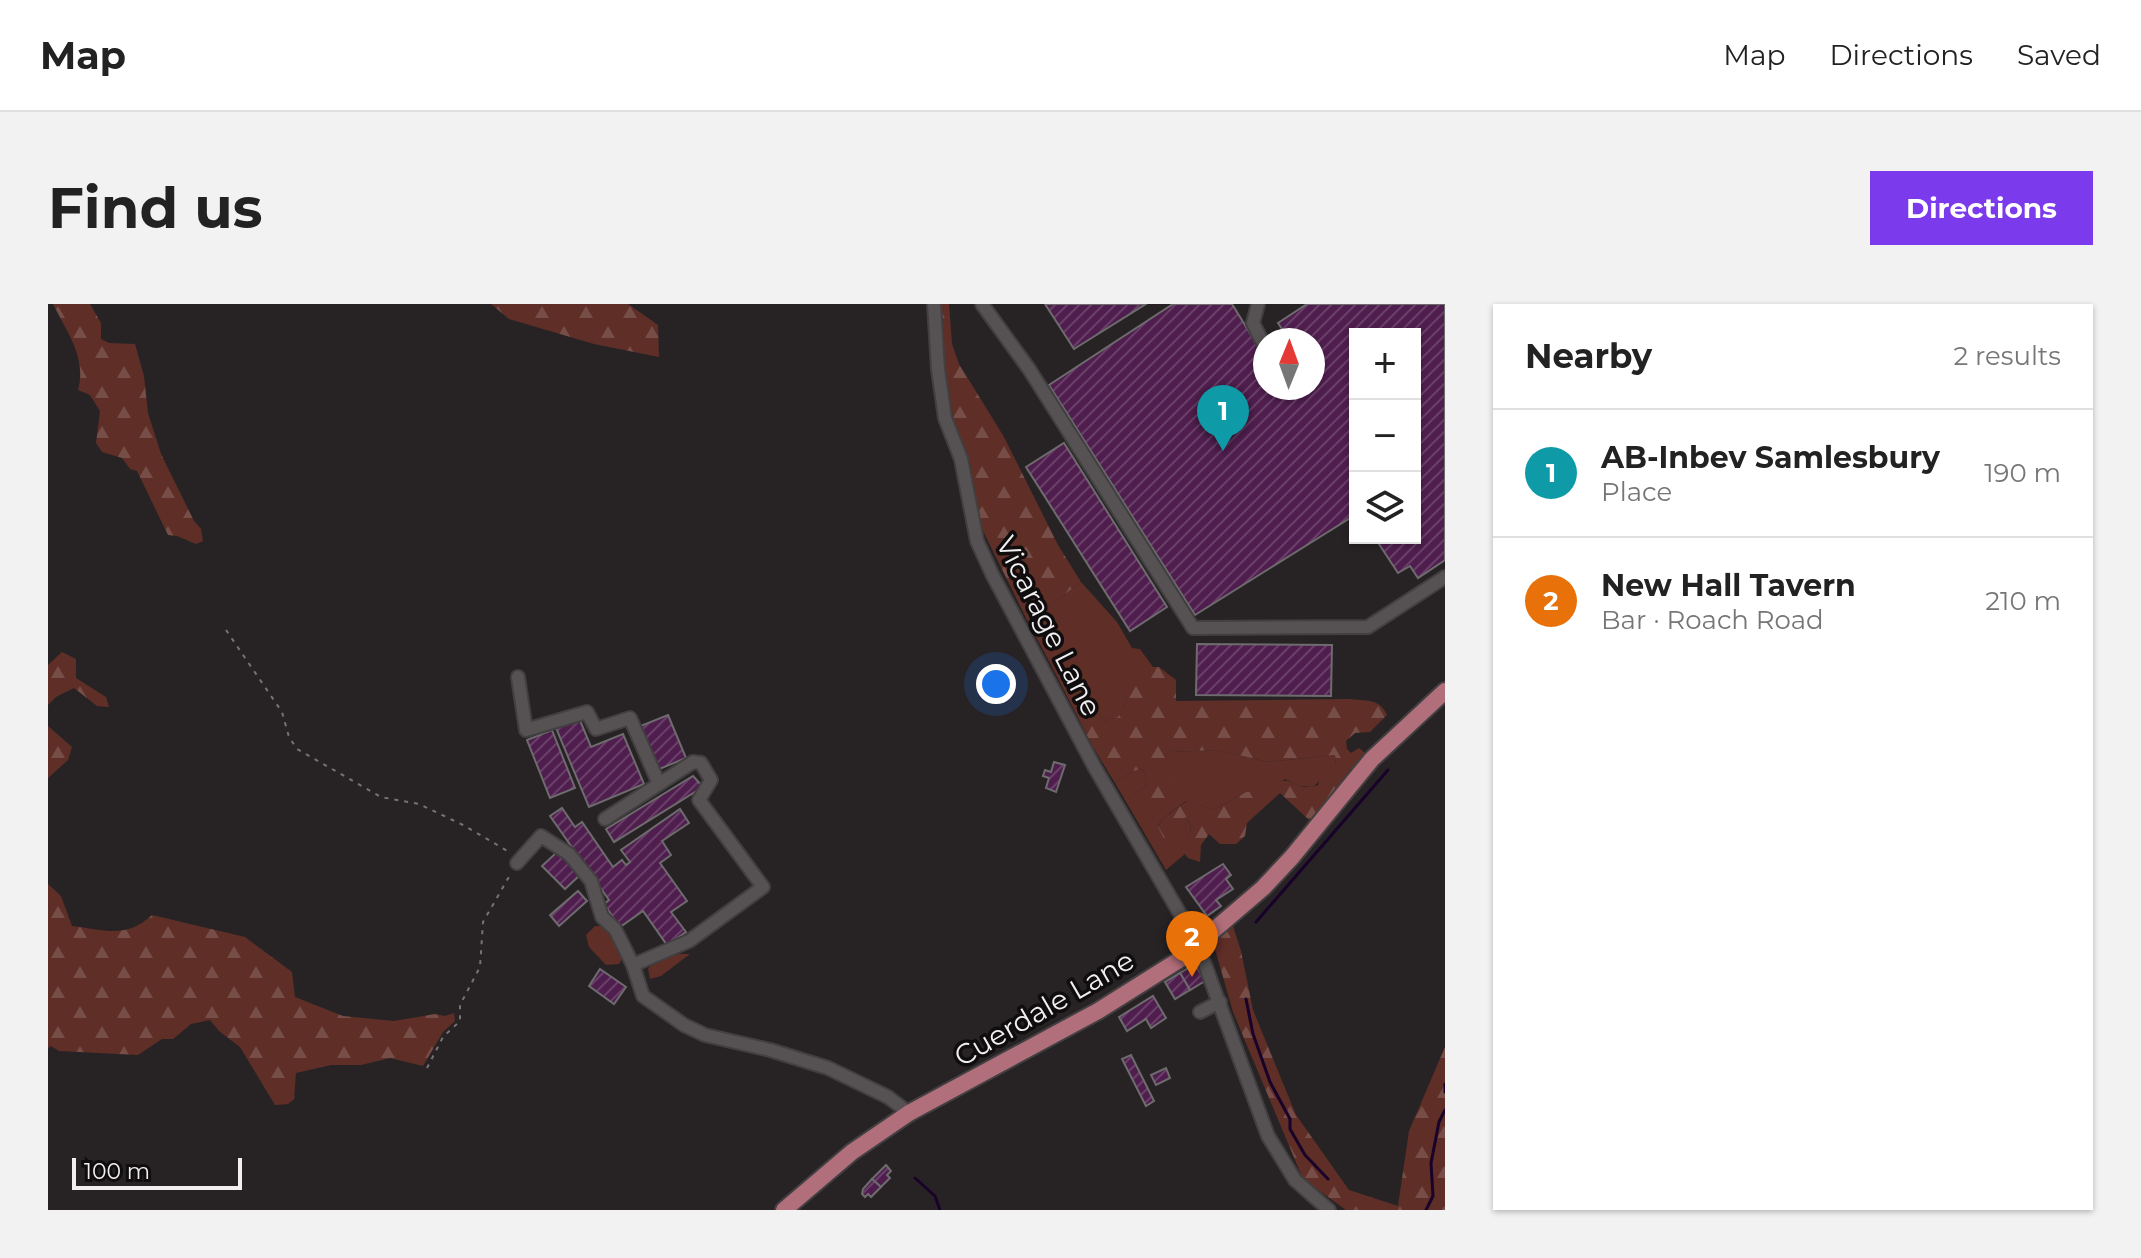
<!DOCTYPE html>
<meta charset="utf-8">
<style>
:root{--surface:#fff;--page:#f2f2f2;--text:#222;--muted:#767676;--line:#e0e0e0;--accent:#7c3aed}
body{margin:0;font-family:Montserrat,sans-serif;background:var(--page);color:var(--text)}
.controls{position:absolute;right:24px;top:24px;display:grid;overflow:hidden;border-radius:0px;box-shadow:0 2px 6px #0004}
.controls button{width:72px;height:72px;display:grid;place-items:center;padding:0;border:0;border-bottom:2px solid var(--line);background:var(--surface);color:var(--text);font:40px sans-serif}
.compass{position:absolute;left:1205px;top:24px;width:72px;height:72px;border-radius:50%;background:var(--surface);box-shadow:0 2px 6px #0004;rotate:1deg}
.scale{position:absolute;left:24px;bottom:20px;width:170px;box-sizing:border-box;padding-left:8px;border:4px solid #f2eff0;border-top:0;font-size:22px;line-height:28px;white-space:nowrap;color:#f2eff0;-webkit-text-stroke:6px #0f0d0e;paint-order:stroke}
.you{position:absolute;left:948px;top:380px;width:28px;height:28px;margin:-20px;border:6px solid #fff;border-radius:50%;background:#1a73e8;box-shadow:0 0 0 12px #1a73e833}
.badge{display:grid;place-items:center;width:52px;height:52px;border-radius:50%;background:var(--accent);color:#fff;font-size:26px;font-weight:700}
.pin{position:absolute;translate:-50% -66px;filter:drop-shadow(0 2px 4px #0008)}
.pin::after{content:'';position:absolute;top:42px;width:28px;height:24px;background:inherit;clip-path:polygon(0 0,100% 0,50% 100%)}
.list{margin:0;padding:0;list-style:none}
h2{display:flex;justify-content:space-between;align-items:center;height:104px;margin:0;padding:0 32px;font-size:34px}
h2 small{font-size:26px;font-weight:400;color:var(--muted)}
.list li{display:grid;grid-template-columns:52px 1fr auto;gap:24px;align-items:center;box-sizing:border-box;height:128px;padding:0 32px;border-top:2px solid var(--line)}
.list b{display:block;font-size:30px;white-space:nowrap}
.list p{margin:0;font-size:26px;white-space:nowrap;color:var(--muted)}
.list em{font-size:26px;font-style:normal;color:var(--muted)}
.icon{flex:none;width:44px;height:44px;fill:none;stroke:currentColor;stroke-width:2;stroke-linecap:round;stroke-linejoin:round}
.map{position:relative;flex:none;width:1397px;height:906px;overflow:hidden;border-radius:0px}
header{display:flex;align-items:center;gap:48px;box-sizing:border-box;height:112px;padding:0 40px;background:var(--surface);border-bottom:2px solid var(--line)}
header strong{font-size:38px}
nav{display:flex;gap:44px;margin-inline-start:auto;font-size:28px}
.intro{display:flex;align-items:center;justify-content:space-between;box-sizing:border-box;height:192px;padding:0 48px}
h1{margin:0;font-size:56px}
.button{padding:20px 36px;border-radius:0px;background:var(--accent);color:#fff;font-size:28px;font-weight:700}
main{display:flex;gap:48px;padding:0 48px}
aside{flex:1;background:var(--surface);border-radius:0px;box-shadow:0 2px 6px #0004}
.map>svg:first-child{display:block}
.green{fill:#5f2e27}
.forest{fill:url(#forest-firs)}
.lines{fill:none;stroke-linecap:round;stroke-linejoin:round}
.stream{stroke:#190229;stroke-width:3}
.building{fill:url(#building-hatch);stroke:#6e6b6e;stroke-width:2}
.minor-casing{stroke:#423f40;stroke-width:16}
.major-casing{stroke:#423f40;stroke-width:20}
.path{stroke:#777475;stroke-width:2;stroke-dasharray:4 6;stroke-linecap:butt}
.minor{stroke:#565254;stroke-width:12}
.major{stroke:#b16e7b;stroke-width:16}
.labels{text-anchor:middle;stroke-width:7;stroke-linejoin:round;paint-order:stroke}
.street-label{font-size:28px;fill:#f2eff0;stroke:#0f0d0e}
</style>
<header>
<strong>Map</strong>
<nav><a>Map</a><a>Directions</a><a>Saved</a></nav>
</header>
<div class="intro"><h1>Find us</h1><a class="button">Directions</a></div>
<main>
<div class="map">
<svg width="1397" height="906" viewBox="0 0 1397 906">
<defs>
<pattern id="forest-firs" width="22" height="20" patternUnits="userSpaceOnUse" patternTransform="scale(2)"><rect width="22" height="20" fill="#5f2e27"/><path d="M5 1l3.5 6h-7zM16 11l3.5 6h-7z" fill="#764d47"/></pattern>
<pattern id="building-hatch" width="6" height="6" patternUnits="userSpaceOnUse" patternTransform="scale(2)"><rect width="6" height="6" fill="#4f1e4e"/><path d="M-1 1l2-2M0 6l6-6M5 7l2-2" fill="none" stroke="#693f68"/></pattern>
</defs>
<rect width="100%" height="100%" fill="#272325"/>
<!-- green -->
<g class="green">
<path d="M 1033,278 L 1069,318 L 1084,344 L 1092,345 L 1105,363 L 1089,363 C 1085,376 1077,404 1071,413 L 1056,417 L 1012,357 L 1001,357 L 981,320 L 989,317 L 992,309 Z"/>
<path d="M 1169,446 L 1220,458 L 1287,451 L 1288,461 L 1265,483 L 1251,482 L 1237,475 L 1215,489 L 1198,488 L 1166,506 L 1138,497 L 1114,515 L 1110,522 L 1116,535 L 1121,534 L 1121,523 L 1137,512 C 1149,526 1140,531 1134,546 L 1137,550 L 1118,566 L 1067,479 L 1085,467 L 1095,465 L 1099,481 L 1085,491 L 1113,494 L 1128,485 L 1117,452 L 1122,448 Z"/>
<path d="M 547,622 L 559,622 L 578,648 L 571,660 L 558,661 L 541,643 L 538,631 Z"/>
<path d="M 623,650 L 642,650 L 613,672 L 602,675 L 600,665 L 606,657 Z"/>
</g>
<!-- forest -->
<g class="forest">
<path d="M 5,0 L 42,0 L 53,19 L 53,35 L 61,39 L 87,40 L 96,72 L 100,109 L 113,150 L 146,217 L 153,225 L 155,237 L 148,240 L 129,232 L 120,231 L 89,167 L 82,165 L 74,154 L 54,148 L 48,139 L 52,107 L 42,91 L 30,86 C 39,54 19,28 5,0 Z"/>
<path d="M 443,0 L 580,0 L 610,21 L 611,53 L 546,40 L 461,15 Z"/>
<path d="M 891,0 L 901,0 L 904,40 L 911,60 L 956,133 L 1010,241 L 1033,278 L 992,309 L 989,317 L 981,320 L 933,223 L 922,160 L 906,117 L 897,77 Z"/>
<path d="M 14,348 L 28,355 L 28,374 L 58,393 L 61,403 L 49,402 L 26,384 L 8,393 L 0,401 L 0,361 Z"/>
<path d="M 1012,356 L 1056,417 L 1070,413 C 1079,402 1082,383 1083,369 L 1089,363 L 1111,363 L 1128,376 L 1128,397 L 1301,395 C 1317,397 1332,394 1339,411 L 1322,428 L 1307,429 L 1298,437 L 1299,445 L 1303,449 L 1311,444 L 1317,449 L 1262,517 L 1232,489 L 1199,519 L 1197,532 L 1188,540 L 1172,540 L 1161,530 L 1153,541 L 1152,558 L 1140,554 L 1134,546 C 1139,532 1149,526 1138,513 L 1121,523 L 1121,535 L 1116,535 L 1110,523 L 1114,515 L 1139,497 L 1166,506 L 1198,488 L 1215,488 C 1247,462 1241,491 1270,481 L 1273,469 L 1288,461 L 1287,451 L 1220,458 L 1169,446 L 1122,448 L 1117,452 L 1132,489 L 1128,495 L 1119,497 L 1113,494 L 1101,504 L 1082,500 L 1085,491 L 1099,481 L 1095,465 L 1085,467 L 1067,479 L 1045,443 L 1001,357 Z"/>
<path d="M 0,422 L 24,443 L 20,456 L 0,474 Z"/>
<path d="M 0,580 L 13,592 L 24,622 C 57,626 78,635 104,611 L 197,633 L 244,668 L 247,693 L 295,712 L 346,717 L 387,710 L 397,712 L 406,709 L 407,717 L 395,728 L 375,762 L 342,754 L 313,761 L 283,761 L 248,769 L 246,795 L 240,800 L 227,801 L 192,743 L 171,727 L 162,716 L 143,720 L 125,735 L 114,735 L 90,751 L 11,747 L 3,742 L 0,744 Z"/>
<path d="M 1185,622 L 1193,647 L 1205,706 L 1248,811 L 1301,886 L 1350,902 L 1361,827 L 1397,743 L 1397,906 L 1298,906 L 1255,875 L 1185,708 L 1165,638 Z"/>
</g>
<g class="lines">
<!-- stream -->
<g class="stream">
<path d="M 1208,618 L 1340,466"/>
<path d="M 1198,695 L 1205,730 L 1222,778 L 1242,815 L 1242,825 L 1257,851 L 1280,875"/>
<path d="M 1397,780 L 1397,788"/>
<path d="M 867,874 L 887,892 L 892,906"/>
<path d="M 1378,906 L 1385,892 L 1383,859 L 1391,818 L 1397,806"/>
</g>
</g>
<!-- building -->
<g class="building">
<path d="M 997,0 L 1098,0 L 1026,45 Z"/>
<path d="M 1125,0 L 1184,0 L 1213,47 L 1217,45 L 1217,84 L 1265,84 L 1265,36 L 1230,36 L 1238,31 L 1230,19 L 1259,0 L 1397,0 L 1397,256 L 1370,274 L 1362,262 L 1350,269 L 1327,234 L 1367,234 L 1367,30 L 1307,30 L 1307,211 L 1147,311 L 1001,81 Z"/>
<path d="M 1016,139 L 1119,303 L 1082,327 L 978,163 Z"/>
<path d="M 1149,340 L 1284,341 L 1283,392 L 1148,391 Z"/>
<path d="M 620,411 L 638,454 L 609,466 L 590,423 Z"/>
<path d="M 531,414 L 543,443 L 575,430 L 596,480 L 541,503 L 508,424 Z"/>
<path d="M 504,426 L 527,484 L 502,494 L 479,436 Z"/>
<path d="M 1006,458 L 1017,461 L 1008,488 L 998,484 L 1001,474 L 995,472 L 997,466 L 1003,468 Z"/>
<path d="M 645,472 L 655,483 L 566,538 L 558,525 Z"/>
<path d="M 514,504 L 527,523 L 534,518 L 565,563 L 574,556 L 578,561 L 582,558 L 573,546 L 632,505 L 641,519 L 614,537 L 623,551 L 612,559 L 639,597 L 623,608 L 638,628 L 619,641 L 595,607 L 572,623 L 556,600 L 561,596 L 502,512 Z"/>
<path d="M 509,548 L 533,570 L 517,585 L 494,562 Z"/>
<path d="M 1175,560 L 1183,571 L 1178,575 L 1185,585 L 1168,596 L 1173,602 L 1159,612 L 1138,583 Z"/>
<path d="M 530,587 L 539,597 L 511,622 L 502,611 Z"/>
<path d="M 1147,660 L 1157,677 L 1142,686 L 1132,669 Z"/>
<path d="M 552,665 L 578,683 L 566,700 L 541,682 Z"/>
<path d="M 1132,669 L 1142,686 L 1127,695 L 1117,678 Z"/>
<path d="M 1105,692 L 1118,714 L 1103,724 L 1098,715 L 1079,727 L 1071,713 Z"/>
<path d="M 1083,751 L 1106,797 L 1098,802 L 1074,755 Z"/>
<path d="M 1118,764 L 1122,774 L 1108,781 L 1103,771 Z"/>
<path d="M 838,861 L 843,867 L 839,871 L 842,874 L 833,883 L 824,875 Z"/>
<path d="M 824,875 L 833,883 L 823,893 L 820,890 L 817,893 L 814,890 L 815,885 Z"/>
</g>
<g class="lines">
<!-- minor casing -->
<g class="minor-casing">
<g id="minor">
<path d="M 886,0 L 890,65 L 897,114 L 913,155 L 929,237 L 944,270 L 1047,464 L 1149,639 L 1220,832 L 1247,876 L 1281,906"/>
<path d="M 934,0 L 981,65 L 1145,324 L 1320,323 L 1397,273"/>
<path d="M 1210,0 L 1205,19 L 1215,39"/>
<path d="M 470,373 L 478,426 L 539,408 L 548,425 L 582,414 L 611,480"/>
<path d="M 557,515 L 645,458 L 653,459 L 663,476 L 651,496 L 715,583 L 641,637 L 585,661 L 595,692 L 636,721 L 657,731 L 722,746 L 780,764 L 840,793 L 861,809"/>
<path d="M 469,559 L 493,532 L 521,550 L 543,577 L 554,613 L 567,625 L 585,661"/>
<path d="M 1152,708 L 1172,698"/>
</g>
</g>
<!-- major casing -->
<g class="major-casing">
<path id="major" d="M 736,906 L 804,848 L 861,809 L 1050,707 L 1131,656 L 1215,584 L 1244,553 L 1324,455 L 1397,387"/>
</g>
<!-- path -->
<g class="path">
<path d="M 178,326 L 234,408 L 241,433 L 249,445 L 333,493 L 371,500 L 415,521 L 463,549"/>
<path d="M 379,764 L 395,733 L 412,717 L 412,701 L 432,663 L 435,618 L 462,571"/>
</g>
<!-- minor -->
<use href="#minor" class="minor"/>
<!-- major -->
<use href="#major" class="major"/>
</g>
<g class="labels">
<!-- street labels -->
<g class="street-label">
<text transform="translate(1001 322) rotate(63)" y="10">Vicarage Lane</text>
<text transform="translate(996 704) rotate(-30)" y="10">Cuerdale Lane</text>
</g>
</g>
</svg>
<div class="controls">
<button>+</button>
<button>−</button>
<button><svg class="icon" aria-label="layers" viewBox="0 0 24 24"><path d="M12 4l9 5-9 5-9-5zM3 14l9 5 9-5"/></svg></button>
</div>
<svg class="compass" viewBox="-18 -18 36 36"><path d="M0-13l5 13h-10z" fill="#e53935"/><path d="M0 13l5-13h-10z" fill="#767676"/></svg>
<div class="scale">100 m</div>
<div class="you"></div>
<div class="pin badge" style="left:1175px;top:147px;background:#0f9aa8">1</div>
<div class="pin badge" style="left:1144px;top:673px;background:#e8710a">2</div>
</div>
<aside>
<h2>Nearby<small>2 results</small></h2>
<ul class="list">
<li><span class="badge" style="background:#0f9aa8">1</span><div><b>AB-Inbev Samlesbury</b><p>Place</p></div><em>190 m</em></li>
<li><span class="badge" style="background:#e8710a">2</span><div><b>New Hall Tavern</b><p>Bar · Roach Road</p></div><em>210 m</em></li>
</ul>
</aside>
</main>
